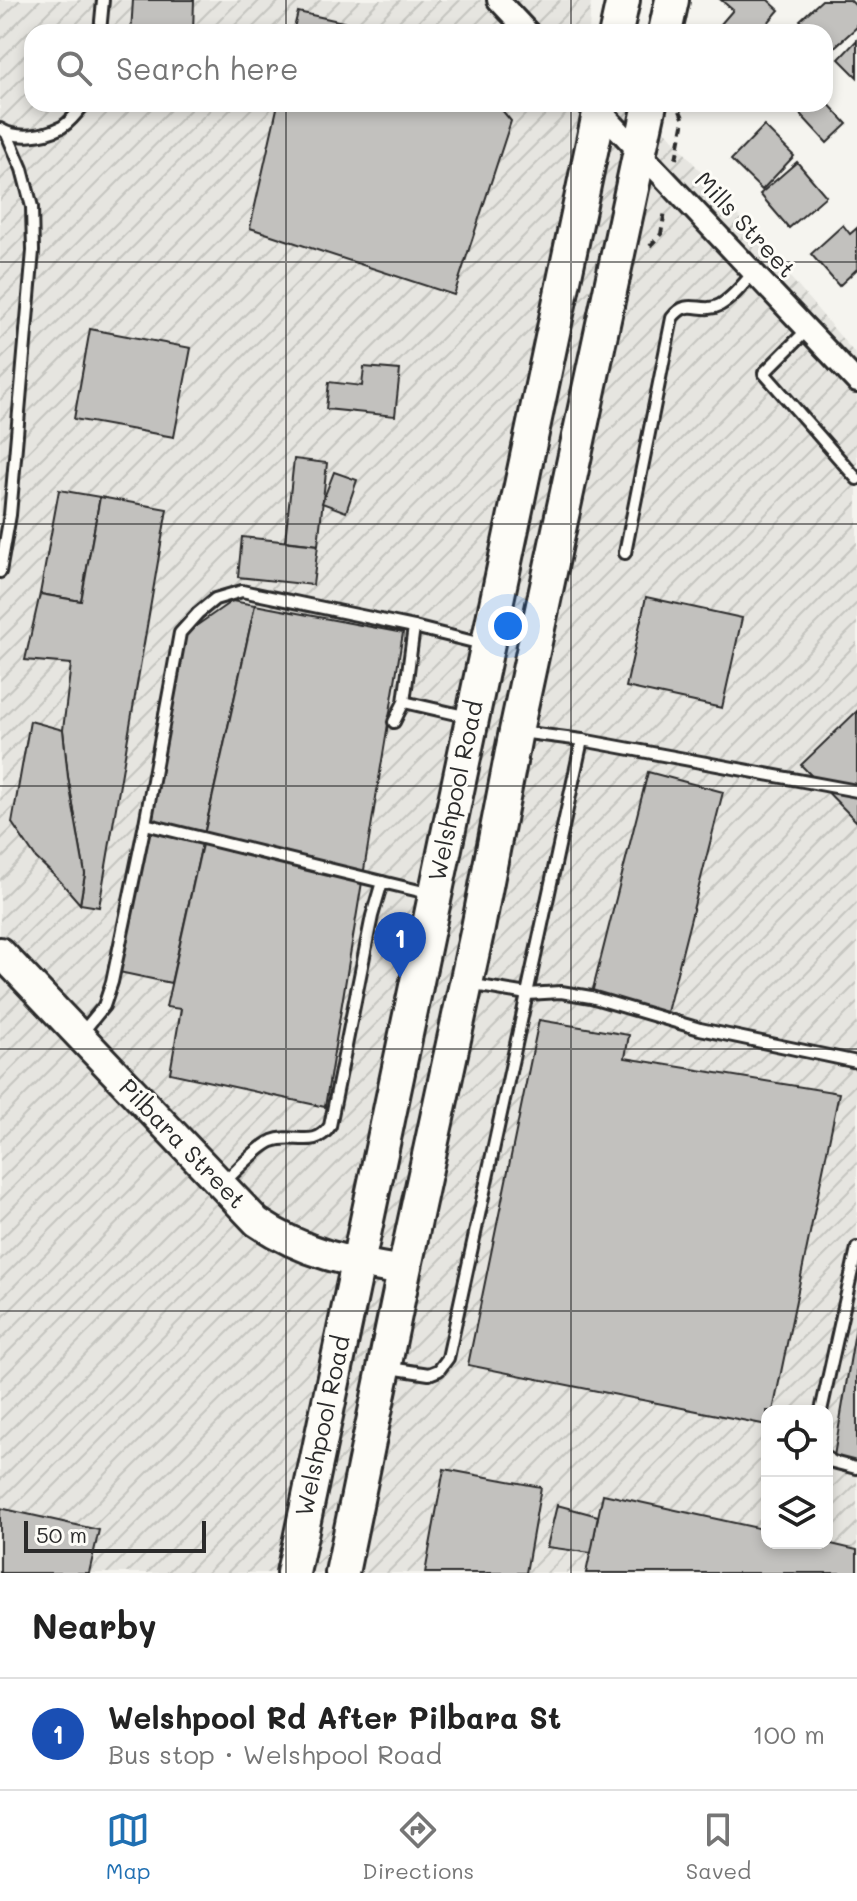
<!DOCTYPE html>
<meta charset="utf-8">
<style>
:root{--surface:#fff;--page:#f2f2f2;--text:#222;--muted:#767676;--line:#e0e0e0;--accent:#1f6fb2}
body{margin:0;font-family:Mali,sans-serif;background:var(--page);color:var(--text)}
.controls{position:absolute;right:24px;bottom:24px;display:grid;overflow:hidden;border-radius:16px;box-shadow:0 4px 12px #0003}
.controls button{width:72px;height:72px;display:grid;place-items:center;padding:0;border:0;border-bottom:2px solid var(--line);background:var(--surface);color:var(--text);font:40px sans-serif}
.scale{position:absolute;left:24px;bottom:20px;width:182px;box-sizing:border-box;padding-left:8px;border:4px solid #2b2b2b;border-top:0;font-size:22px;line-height:28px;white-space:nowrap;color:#2b2b2b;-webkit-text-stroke:6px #fdfcf7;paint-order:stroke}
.you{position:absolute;left:508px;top:626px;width:28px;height:28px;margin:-20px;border:6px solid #fff;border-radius:50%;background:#1a73e8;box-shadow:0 0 0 12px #1a73e833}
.badge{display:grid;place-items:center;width:52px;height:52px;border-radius:50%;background:var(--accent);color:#fff;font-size:26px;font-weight:700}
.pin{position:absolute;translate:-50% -66px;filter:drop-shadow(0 2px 4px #0008)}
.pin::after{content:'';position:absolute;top:42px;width:28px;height:24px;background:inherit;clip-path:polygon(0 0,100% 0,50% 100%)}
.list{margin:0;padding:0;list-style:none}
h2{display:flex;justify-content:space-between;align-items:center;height:104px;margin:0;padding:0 32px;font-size:34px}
h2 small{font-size:26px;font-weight:400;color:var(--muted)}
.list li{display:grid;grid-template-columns:52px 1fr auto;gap:24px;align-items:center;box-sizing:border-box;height:112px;padding:0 32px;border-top:2px solid var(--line)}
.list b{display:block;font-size:30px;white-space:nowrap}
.list p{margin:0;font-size:26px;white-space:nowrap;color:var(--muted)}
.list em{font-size:26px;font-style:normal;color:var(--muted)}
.icon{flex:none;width:44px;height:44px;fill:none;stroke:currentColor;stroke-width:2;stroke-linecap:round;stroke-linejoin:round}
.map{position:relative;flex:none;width:857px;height:1573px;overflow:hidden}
.search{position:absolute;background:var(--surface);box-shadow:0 4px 12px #0003;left:24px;right:24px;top:24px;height:88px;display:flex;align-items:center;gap:20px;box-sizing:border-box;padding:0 28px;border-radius:24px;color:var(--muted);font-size:30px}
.sheet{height:216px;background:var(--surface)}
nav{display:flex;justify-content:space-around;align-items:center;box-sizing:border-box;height:112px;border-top:2px solid var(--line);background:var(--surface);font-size:22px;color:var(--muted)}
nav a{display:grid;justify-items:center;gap:4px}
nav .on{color:var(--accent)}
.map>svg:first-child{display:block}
.industrial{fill:url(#industrial-furrows);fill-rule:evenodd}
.building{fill:#c2c1be;stroke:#2b2b2b;stroke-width:2}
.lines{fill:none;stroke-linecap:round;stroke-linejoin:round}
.service-casing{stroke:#2b2b2b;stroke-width:16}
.minor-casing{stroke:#2b2b2b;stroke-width:26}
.secondary-casing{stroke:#2b2b2b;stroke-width:34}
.primary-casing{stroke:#2b2b2b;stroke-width:38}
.path{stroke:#2b2b2b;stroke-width:4;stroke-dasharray:8 6;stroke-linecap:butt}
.service{stroke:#fdfcf7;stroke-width:10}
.minor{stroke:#fdfcf7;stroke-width:20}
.secondary{stroke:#fdfcf7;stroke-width:28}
.primary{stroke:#fdfcf7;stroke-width:32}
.grid{fill:none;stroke:#2b2b2b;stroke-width:2;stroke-opacity:0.55}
.labels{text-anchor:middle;stroke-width:6;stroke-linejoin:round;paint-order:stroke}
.street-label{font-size:24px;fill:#2b2b2b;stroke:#fdfcf7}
</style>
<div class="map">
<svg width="857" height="1573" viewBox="0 0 857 1573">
<defs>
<pattern id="industrial-furrows" width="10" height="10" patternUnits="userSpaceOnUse" patternTransform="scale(2)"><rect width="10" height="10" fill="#e6e5e0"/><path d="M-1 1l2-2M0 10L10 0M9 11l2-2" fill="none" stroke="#c5c5c0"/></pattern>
</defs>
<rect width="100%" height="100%" fill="#f5f4ef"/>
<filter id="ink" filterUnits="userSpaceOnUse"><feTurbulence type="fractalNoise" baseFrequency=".0125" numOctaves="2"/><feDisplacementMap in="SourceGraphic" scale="16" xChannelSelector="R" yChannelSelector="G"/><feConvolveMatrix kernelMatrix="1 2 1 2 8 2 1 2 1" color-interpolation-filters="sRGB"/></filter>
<g filter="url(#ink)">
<!-- industrial -->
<path class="industrial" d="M 0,0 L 591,0 L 589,32 L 32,32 L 32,104 L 634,104 L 667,132 L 857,356 L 857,1573 L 0,1573 ZM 767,1411 L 827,1411 L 827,1543 L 767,1543 Z"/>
<!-- building -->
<g class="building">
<path d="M 133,0 L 194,0 L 193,32 L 131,32 Z"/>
<path d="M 721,0 L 768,0 L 779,10 L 760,32 L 714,32 L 733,10 Z"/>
<path d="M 822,0 L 850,0 L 857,7 L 857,27 L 829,52 L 825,47 L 825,32 L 811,32 L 800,20 Z"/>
<path d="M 298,12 L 388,32 L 293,32 Z"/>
<path d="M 857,40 L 857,77 L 839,59 Z"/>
<path d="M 825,100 L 847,124 L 827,143 L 791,104 L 825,104 Z"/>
<path d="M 278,104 L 497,104 L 511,121 L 454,295 L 250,228 Z"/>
<path d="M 764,126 L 794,156 L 762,190 L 731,160 Z"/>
<path d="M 797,162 L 826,196 L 789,228 L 760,194 Z"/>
<path d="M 843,225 L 850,234 L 857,228 L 857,269 L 839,286 L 811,254 Z"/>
<path d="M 90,329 L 191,348 L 174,437 L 74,419 Z"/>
<path d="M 364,367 L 400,370 L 395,416 L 326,409 L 329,382 L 362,386 Z"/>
<path d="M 294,459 L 327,463 L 318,545 L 285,541 Z"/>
<path d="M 334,472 L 357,480 L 346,512 L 322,503 Z"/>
<path d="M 59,490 L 100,497 L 81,601 L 40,594 Z"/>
<path d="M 100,497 L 167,509 L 99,907 L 80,904 L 85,874 L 68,777 L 63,730 L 71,664 L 25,660 L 40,594 L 81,601 Z"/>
<path d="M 242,537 L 318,545 L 313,585 L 238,577 Z"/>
<path d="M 646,597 L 742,618 L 722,708 L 626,687 Z"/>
<path d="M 232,601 L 255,605 L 171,983 L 119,972 L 183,635 Z"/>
<path d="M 255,605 L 403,633 L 325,1107 L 170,1073 L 181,1009 L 166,1007 Z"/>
<path d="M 857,711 L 857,822 L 801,765 Z"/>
<path d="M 30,721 L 63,730 L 68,777 L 85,874 L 80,904 L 60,881 L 36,858 L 12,823 Z"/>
<path d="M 648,772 L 723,792 L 666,1016 L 591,997 Z"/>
<path d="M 539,1020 L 629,1035 L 625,1058 L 839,1093 L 773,1411 L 767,1411 L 767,1425 L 468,1365 Z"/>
<path d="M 857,1320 L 857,1466 L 833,1462 Z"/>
<path d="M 444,1469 L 541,1487 L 526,1573 L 425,1573 Z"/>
<path d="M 603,1494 L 767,1530 L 767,1543 L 827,1543 L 857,1550 L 857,1573 L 586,1573 Z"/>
<path d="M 557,1505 L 598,1516 L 591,1553 L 547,1547 Z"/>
<path d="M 0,1508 L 99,1530 L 89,1573 L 0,1573 Z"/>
</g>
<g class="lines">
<!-- service casing -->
<g class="service-casing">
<g id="service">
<path d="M 100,32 L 103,0"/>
<path d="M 0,129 C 17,140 44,136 62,127 C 70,122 78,112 84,104"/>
<path d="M 808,329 L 764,373 L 857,479"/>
<path d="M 625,553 L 672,318 C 688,296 701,315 720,305 C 733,298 744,283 754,272"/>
<path d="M 0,572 L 10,515 L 33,251 L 32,207 L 22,169 L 7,134"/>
<path d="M 404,702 L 469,717"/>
<path d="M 394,722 L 404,702 L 414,627"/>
<path d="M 520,732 L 582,740 L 857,791"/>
<path d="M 145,824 L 382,882"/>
<path d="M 468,984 L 527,994 L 561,992 L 591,997 L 700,1029 L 857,1062"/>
<path d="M 81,1034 L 104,1006 L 112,982 L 145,824 L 180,633 L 198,613 L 215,599 L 242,591 L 414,627 L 482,644"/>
<path d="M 224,1182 C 237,1171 256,1148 272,1141 C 294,1132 314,1150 330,1126 L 372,916 L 382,882 L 432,894"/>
<path d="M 390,1368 L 429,1374 L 439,1370 L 448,1358 L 582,740"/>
<path d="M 821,1411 L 857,1248"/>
<path d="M 827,1458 L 833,1462 L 856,1468"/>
</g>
</g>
<!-- minor casing -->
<g class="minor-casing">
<g id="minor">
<path d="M 498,0 L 528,32"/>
<path d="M 596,106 L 857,382"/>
</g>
</g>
<!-- secondary casing -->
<g class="secondary-casing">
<path id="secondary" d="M 0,952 L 257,1222 C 305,1254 348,1262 404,1271"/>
</g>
<!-- primary casing -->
<g class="primary-casing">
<g id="primary">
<path d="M 616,32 L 623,0"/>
<path d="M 665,32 L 672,0"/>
<path d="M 293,1573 L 601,104"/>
<path d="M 342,1573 L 404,1271 L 478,928 L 516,731 L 650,104"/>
</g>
</g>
<!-- path -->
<g class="path">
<path d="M 676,159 L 684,120 L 678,106"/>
<path d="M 650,246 L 661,234 L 665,211"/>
</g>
<!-- service -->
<use href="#service" class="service"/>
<!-- minor -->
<use href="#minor" class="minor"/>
<!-- secondary -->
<use href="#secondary" class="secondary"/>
<!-- primary -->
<use href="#primary" class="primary"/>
</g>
</g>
<!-- grid -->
<path class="grid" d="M 286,0 L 286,32M 571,0 L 571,32M 286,104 L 286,1573M 571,104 L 571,1573M 0,262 L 857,262M 0,524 L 857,524M 0,786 L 857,786M 0,1049 L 857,1049M 0,1311 L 857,1311"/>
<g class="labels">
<!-- street labels -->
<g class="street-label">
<text transform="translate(745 225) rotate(47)" y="8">Mills Street</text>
<text transform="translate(456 791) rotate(-78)" y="8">Welshpool Road</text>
<text transform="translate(182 1144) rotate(46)" y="8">Pilbara Street</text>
<text transform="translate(323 1426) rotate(-78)" y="8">Welshpool Road</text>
</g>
</g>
</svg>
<div class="controls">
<button><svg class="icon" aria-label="locate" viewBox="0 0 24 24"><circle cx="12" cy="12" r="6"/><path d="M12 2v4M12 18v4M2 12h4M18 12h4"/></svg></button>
<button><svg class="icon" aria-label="layers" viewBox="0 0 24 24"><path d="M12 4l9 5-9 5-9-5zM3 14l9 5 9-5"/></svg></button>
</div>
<div class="scale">50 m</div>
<div class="you"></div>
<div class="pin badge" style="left:400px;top:978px;background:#1a4fb4">1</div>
<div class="search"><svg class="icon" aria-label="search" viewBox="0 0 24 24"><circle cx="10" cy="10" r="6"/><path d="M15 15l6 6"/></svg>Search here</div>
</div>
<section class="sheet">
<h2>Nearby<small></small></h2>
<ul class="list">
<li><span class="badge" style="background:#1a4fb4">1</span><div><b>Welshpool Rd After Pilbara St</b><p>Bus stop · Welshpool Road</p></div><em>100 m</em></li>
</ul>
</section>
<nav>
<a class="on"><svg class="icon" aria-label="map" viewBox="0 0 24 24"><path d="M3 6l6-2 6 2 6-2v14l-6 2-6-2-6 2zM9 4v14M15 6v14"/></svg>Map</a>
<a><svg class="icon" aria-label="directions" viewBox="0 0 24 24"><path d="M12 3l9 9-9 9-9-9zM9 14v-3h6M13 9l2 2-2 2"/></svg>Directions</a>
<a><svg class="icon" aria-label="saved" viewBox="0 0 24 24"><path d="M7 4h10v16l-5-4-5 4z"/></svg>Saved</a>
</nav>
